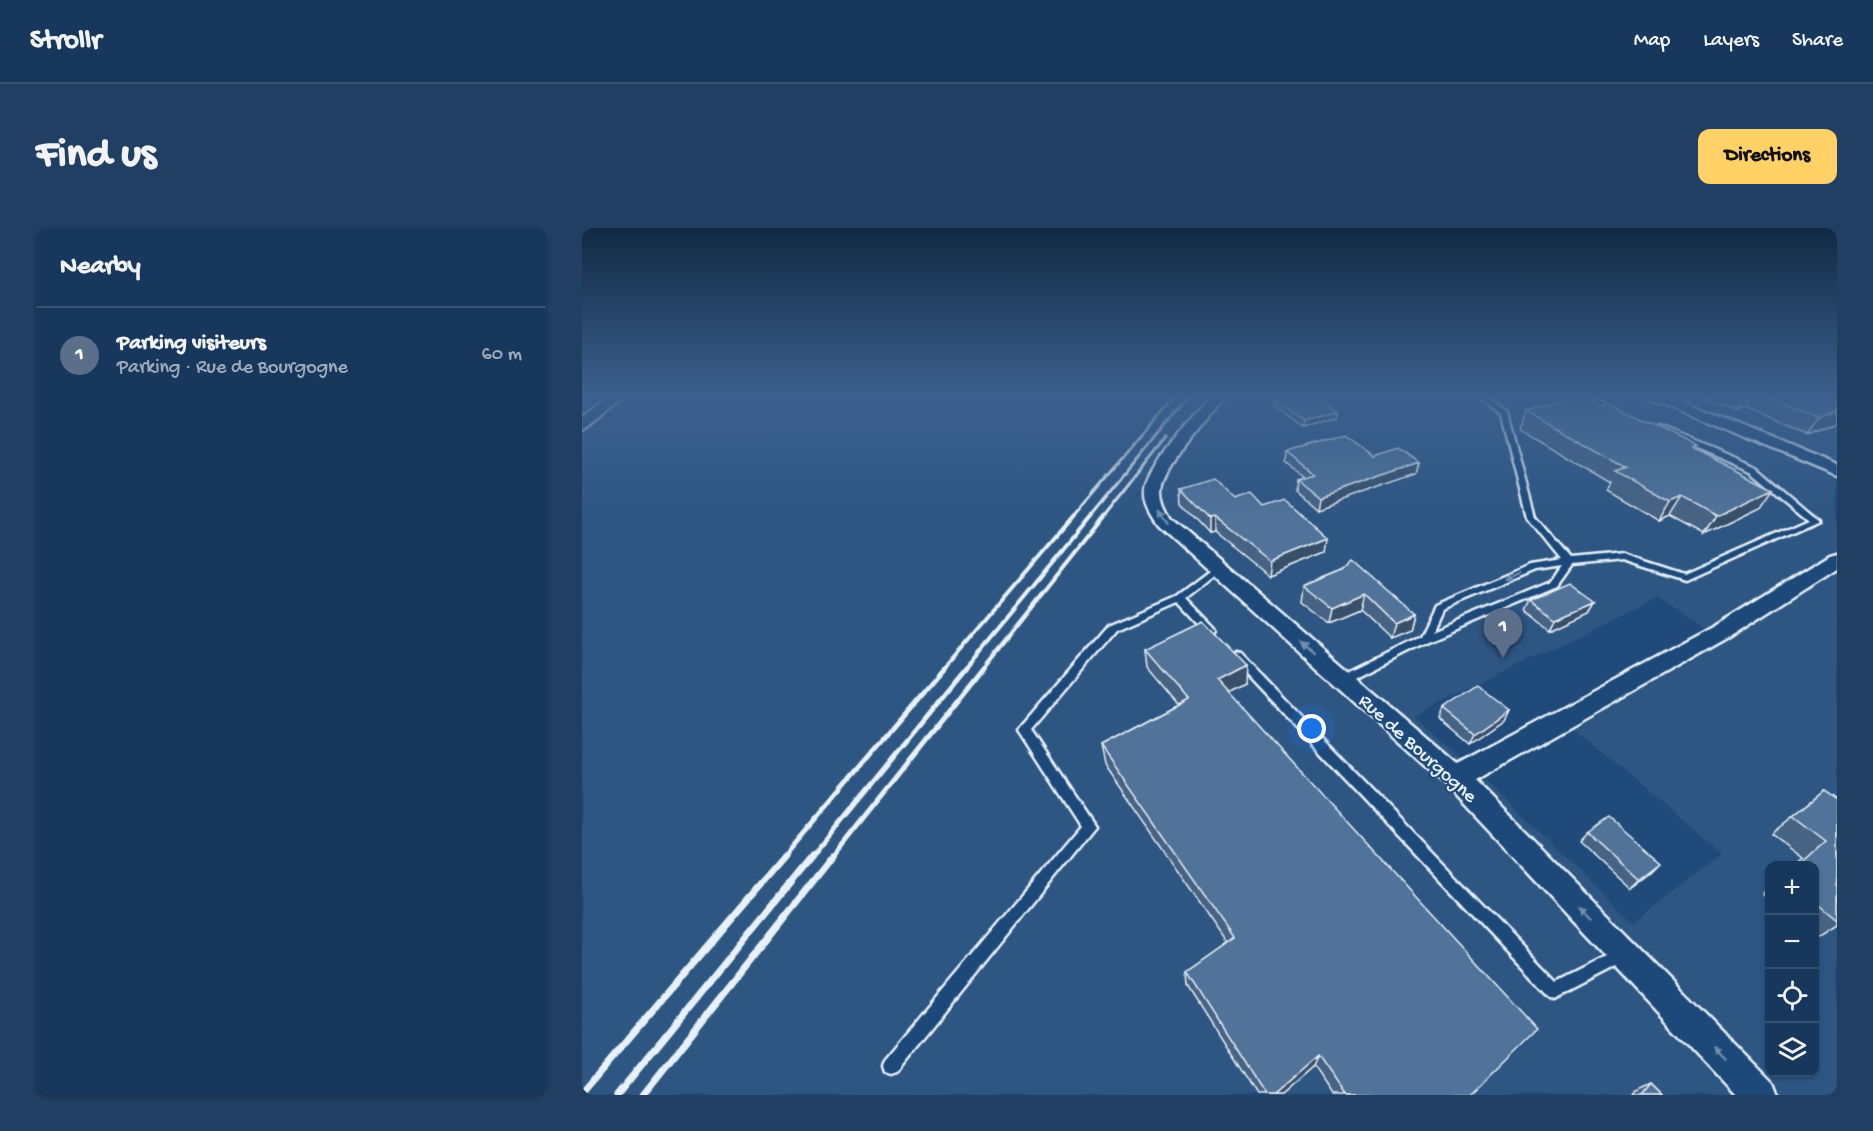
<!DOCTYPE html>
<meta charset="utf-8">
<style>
:root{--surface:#17385c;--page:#203f62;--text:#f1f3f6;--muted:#9eacbb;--line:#365272;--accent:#ffd166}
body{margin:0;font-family:"Gochi Hand",sans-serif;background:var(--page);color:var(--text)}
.controls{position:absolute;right:18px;bottom:18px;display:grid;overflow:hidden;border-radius:12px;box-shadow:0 2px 4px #0004}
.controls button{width:54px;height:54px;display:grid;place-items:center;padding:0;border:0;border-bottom:2px solid var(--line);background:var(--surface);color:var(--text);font:30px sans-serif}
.you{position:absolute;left:730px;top:501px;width:21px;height:21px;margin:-15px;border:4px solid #fff;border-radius:50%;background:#1a73e8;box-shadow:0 0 0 9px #1a73e833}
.badge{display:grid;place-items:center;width:39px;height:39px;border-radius:50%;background:var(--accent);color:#fff;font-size:20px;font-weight:700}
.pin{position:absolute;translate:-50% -50px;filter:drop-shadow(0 2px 3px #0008)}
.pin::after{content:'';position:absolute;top:32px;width:21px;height:18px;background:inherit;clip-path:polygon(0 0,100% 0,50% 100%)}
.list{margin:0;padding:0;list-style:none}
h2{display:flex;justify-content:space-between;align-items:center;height:78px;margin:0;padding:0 24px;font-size:26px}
h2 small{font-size:20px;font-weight:400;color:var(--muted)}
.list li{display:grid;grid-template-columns:39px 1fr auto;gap:18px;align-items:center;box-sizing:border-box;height:96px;padding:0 24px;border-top:2px solid var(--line)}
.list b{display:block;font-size:22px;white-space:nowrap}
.list p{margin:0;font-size:20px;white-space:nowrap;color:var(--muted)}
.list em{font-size:20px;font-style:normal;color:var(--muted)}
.icon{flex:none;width:33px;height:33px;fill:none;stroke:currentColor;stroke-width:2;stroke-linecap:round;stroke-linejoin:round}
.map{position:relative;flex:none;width:1255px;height:867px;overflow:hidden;border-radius:12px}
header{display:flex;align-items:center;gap:36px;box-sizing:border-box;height:84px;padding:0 30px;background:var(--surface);border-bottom:2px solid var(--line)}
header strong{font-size:28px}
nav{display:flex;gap:33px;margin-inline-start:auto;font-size:21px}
.intro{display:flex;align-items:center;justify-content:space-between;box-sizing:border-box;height:144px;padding:0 36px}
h1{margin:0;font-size:42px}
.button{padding:15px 27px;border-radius:12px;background:var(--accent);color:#111;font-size:21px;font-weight:700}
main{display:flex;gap:36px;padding:0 36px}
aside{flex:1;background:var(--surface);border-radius:12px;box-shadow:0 2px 4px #0004}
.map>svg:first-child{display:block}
.built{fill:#2e5683;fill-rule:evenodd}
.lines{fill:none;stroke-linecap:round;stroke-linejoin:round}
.service-casing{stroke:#e8f1f8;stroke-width:5}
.minor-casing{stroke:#e8f1f8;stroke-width:5}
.service{fill:#1f4a7a;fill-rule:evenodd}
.minor{fill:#1f4a7a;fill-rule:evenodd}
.rail-far3{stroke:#e8f1f8;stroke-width:3}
.rail-far2{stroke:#e8f1f8;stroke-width:4}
.rail-far1{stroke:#e8f1f8;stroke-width:5}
.rail{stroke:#e8f1f8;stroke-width:7}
.wall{fill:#466384;stroke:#e8f1f8;stroke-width:1.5}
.shaded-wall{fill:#39506b;stroke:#e8f1f8;stroke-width:1.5}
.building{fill:#517399;stroke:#e8f1f8;stroke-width:1.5}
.oneway{fill:#6f8dac}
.labels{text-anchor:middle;stroke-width:4.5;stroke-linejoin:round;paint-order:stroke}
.street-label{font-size:20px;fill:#e8f1f8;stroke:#1f4a7a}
</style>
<header>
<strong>Strollr</strong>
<nav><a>Map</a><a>Layers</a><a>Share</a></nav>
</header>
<div class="intro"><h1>Find us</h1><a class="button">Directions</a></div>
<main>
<aside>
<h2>Nearby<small></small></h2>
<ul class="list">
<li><span class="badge" style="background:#5c6f8a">1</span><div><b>Parking visiteurs</b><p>Parking · Rue de Bourgogne</p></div><em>60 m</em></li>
</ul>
</aside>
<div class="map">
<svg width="1255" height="867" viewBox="0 0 1255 867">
<rect width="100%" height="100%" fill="#1f4a7a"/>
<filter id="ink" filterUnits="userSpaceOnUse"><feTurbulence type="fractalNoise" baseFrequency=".0167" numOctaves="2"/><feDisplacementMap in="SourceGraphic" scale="12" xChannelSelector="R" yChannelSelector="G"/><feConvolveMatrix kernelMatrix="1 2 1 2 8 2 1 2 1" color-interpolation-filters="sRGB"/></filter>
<g filter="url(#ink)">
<!-- built -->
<path class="built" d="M 0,168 L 629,168 L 552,272 L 598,231 L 645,168 L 1255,168 L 1255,867 L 0,867 ZM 1075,370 L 1126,403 L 974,487 L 1140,626 L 1052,694 L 874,524 L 832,488 ZM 1188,638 L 1232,638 L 1232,844 L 1188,844 Z"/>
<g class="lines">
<!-- service casing -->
<g class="service-casing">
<g id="service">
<path d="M 897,168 L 905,168 L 925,184 L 953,289 L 989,331 L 1040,326 L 1102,346 L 1227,291 L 1169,243 L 1074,203 L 1074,199 L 1077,199 L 1175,239 L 1237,292 L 1103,352 L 1040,332 L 990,337 L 975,358 L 846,413 L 765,454 L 757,454 L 756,451 L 757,448 L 838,408 L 853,377 L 948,337 L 980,332 L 945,289 L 919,185 ZM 980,338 L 969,354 L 850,403 L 860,381 L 953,342 Z"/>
<path d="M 996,168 L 1005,168 L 1036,182 L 1031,183 Z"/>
<path d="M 636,337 L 641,340 L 639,342 L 604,370 L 633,400 L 634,402 L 633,404 L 625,404 L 597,374 L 535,401 L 449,502 L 513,598 L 315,844 L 309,846 L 303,844 L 301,838 L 303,832 L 499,598 L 439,505 L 437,502 L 439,499 L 527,397 L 595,368 Z"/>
<path d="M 654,424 L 658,425 L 975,754 L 1041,721 L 1046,723 L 1048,728 L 1046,733 L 978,768 L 973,771 L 968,768 L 650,431 L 649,428 L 650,425 Z"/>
</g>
</g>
<!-- minor casing -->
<g class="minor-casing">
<g id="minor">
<path d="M 29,168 L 45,168 L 5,200 L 0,202 L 0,190 Z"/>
<path d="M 628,168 L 643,168 C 628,189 580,239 580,263 C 580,273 585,282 590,290 L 876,536 L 1133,398 L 1248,327 L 1255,325 L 1255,340 L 1149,408 L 893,552 L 1191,854 L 1196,867 L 1154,867 L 865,558 L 577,297 C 570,287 562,275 563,263 C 564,240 613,187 628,168 Z"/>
<path d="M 1067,168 L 1087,168 L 1255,237 L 1255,248 L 1069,171 Z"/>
</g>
</g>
<!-- service -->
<use href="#service" class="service"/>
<!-- minor -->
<use href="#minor" class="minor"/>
<!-- rail-far3 -->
<g class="rail-far3">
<path d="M 491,289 L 594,168"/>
<path d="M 508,289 L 607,168"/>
<path d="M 521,289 L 584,210"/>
</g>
<!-- rail-far2 -->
<g class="rail-far2">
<path d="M 362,440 L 492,288"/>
<path d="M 384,440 L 509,288"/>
<path d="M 401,440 L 522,288"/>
</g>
<!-- rail-far1 -->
<g class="rail-far1">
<path d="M 200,630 L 363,439"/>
<path d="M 229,630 L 385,439"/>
<path d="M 250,630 L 402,439"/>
</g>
<!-- rail -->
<g class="rail">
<path d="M 0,865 L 202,628"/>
<path d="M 35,867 L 230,628"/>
<path d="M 61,867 L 251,628"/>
</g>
</g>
<!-- wall -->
<g class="wall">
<path d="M 1119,168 L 1255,168 L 1255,195 L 1225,207 L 1163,181 L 1155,184 Z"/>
<path d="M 692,172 L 756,183 L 755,189 L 721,200 L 692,178 Z"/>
<path d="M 1018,178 L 1112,221 L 1191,261 L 1178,280 L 1122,307 L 1088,288 L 1077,293 L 1024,262 L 1028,254 L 938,201 L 944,183 Z"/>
<path d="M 705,224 L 793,228 L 837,235 L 834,246 L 734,280 L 713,262 L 714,251 L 721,249 L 704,235 Z"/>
<path d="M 599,261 L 682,279 L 744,324 L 686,347 L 633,304 L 628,305 L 600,275 Z"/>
<path d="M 761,342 L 832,386 L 828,402 L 808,410 L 778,382 L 747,395 L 720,374 L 722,358 Z"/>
<path d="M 949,372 L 1013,373 L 1007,383 L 968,401 L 944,382 Z"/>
<path d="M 563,421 L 663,456 L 646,465 L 888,867 L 750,867 L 731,839 L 699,867 L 675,867 L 606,758 L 605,744 L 646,715 L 523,537 L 519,518 L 597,477 L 565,439 Z"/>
<path d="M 862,481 L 927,482 L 922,492 L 888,516 L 858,491 Z"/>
<path d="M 1242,563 L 1255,572 L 1255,697 L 1233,711 L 1233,638 L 1212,638 L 1221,630 L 1189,606 Z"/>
<path d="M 1005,604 L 1070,643 L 1048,660 L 997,613 Z"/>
<path d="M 1188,659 L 1188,672 L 1180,666 Z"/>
<path d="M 1069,856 L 1080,867 L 1051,867 L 1054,863 Z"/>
</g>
<!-- shaded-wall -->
<g class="shaded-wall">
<path d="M 1165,168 L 1171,168 L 1163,181 L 1155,184 Z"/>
<path d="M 756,183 L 755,189 L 721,200 L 722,193 Z"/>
<path d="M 1255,183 L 1255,195 L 1225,207 L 1237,190 Z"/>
<path d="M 837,235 L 834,246 L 734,280 L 736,269 Z"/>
<path d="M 1191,261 L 1178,280 L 1122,307 L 1134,288 Z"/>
<path d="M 1100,269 L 1088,288 L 1077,293 L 1088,274 Z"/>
<path d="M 633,290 L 633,304 L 628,305 L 628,291 Z"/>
<path d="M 746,310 L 744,324 L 686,347 L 688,333 Z"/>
<path d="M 782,366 L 778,382 L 747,395 L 750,380 Z"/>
<path d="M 1013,373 L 1007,383 L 968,401 L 973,390 Z"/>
<path d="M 832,386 L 828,402 L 808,410 L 812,395 Z"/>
<path d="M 664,437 L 663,456 L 635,471 L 635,452 Z"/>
<path d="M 927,482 L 922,492 L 888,516 L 893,506 Z"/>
<path d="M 1079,634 L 1070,643 L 1048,660 L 1057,651 Z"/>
<path d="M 736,828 L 731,839 L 699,867 L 691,867 Z"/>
</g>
<!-- building -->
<g class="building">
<path d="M 694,168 L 735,168 L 756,183 L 722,193 L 692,172 Z"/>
<path d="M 989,168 L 999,168 L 1018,178 L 1026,175 L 1114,218 L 1109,220 L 1191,261 L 1134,288 L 1100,269 L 1088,274 L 1033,243 L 1044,239 L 944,183 Z"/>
<path d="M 1182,168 L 1255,168 L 1255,183 L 1237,190 Z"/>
<path d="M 764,207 L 793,228 L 816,220 L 837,235 L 736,269 L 714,251 L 731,246 L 705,224 Z"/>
<path d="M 631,251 L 653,272 L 670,266 L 682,279 L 703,272 L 746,310 L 688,333 L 633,290 L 628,291 L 599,261 Z"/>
<path d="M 771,332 L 832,386 L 812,395 L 782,366 L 750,380 L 722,358 L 761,342 Z"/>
<path d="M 988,355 L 1013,373 L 973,390 L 949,372 Z"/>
<path d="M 621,393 L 664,437 L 635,452 L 955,801 L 888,867 L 763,867 L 736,828 L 691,867 L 683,867 L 605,744 L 653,710 L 519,518 L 607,472 L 563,421 Z"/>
<path d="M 896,458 L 927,482 L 893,506 L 862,481 Z"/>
<path d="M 1242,563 L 1255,572 L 1255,692 L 1233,674 L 1233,638 L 1216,638 L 1244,613 L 1211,588 Z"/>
<path d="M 1027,589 L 1079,634 L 1057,651 L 1005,604 Z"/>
<path d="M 1069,856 L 1080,867 L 1060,867 Z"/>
</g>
<!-- one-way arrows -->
<defs><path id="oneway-solid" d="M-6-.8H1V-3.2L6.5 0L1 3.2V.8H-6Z" transform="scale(1.5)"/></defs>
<g class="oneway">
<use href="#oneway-solid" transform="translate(582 288) rotate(-124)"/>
<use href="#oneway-solid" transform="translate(930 348) rotate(157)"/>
<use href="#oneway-solid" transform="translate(725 419) rotate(-139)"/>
<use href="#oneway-solid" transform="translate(1003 684) rotate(-134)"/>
<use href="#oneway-solid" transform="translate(1138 825) rotate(-134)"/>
</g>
</g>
<!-- sky -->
<linearGradient id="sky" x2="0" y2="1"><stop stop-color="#112943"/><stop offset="0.58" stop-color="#3c608d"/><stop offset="1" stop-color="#3c608d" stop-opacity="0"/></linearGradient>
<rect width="1255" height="290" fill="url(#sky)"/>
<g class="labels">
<!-- street labels -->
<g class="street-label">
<text transform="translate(837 519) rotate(42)" y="7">Rue de Bourgogne</text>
</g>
</g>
</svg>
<div class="controls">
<button>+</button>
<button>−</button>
<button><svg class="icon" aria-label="locate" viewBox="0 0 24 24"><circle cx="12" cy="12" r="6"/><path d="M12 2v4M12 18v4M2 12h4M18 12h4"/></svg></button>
<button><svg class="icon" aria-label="layers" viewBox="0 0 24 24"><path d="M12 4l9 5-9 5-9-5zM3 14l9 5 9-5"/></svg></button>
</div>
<div class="you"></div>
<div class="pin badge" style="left:921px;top:430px;background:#5c6f8a">1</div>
</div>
</main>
